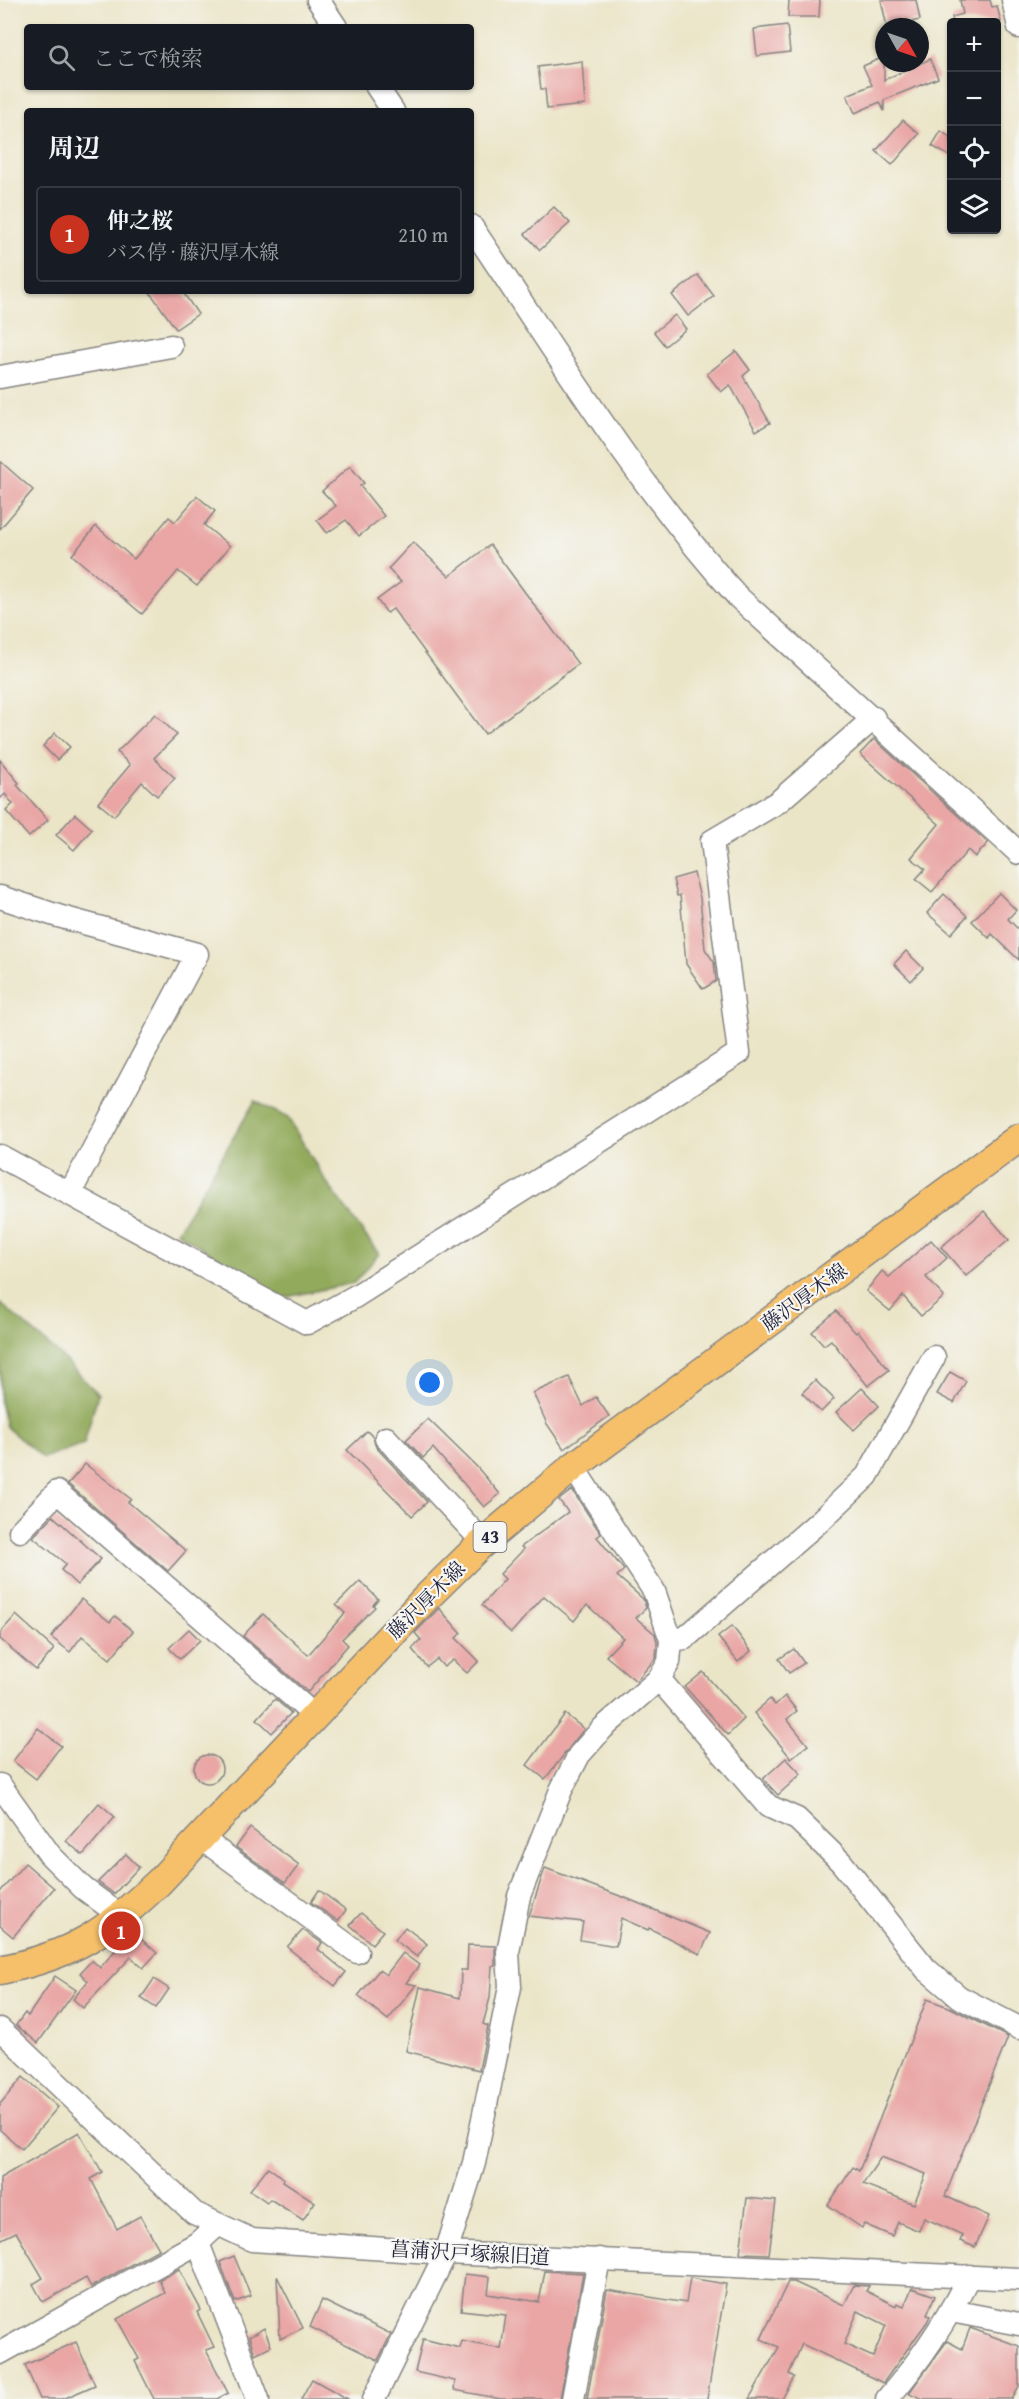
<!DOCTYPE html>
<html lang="ja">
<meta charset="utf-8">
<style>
:root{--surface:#171b24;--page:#20242c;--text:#f1f3f6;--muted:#9ea1a6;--line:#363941;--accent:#c8321e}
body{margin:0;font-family:"Gentium Book Plus","Noto Serif JP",serif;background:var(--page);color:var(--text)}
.controls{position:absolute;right:18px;top:18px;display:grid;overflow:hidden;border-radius:6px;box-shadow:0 2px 4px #0004}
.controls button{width:54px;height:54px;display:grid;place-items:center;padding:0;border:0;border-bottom:2px solid var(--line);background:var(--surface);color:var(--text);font:30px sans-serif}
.compass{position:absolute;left:875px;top:18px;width:54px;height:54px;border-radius:50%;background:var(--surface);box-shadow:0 2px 4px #0004;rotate:130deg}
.you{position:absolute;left:430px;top:1383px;width:21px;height:21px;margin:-15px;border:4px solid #fff;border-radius:50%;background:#1a73e8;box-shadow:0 0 0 9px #1a73e833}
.badge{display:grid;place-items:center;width:39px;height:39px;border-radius:50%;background:var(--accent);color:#fff;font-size:20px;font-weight:700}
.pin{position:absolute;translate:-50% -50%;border:3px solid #fff;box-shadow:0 2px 6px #0006}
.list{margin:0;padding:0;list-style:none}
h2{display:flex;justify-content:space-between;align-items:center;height:78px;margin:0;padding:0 24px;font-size:26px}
h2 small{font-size:20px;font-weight:400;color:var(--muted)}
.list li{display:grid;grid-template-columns:39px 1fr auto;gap:18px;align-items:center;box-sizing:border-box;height:96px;margin:0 12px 12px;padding:0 12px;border:2px solid var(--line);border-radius:6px}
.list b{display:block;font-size:22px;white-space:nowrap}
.list p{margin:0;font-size:20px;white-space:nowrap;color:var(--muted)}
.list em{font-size:20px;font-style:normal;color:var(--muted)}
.icon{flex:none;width:33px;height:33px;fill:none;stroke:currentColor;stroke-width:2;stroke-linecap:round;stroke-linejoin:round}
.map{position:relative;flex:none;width:1019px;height:2399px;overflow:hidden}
.search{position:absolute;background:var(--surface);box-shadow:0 2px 4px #0004;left:24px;top:24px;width:450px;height:66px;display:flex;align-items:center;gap:15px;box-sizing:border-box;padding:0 21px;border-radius:6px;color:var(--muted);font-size:22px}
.panel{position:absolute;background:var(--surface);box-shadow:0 2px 4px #0004;left:24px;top:108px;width:450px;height:186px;border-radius:6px}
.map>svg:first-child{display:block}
.forest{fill:#92aa5b;stroke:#5a664b;stroke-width:1.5}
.building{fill:#e9a6a4;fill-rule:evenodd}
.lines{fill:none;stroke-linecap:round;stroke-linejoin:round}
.minor-casing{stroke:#868482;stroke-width:25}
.major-casing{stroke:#868482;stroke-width:31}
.minor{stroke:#fff;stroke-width:22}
.major{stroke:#f6c06b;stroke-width:28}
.labels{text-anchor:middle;stroke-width:4.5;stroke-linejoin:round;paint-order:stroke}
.shield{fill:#f6f6f2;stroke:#626272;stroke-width:1.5}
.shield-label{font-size:18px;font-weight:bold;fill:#22223b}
.street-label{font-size:20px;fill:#22223b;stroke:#f6f6f2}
</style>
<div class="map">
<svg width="1019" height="2399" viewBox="0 0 1019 2399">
<rect width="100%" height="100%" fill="#f6f6f2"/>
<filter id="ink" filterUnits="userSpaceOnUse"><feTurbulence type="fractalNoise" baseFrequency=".0167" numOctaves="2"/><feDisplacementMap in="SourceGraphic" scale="12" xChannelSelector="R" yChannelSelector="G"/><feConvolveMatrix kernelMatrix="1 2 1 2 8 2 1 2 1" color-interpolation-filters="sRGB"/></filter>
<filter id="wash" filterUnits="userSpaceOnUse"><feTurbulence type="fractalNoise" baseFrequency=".008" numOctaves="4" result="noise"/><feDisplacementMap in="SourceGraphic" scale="24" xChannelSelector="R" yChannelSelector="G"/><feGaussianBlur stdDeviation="1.35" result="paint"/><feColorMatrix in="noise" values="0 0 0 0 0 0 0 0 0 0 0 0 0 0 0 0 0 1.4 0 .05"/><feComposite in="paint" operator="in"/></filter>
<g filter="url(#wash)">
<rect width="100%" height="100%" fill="#ebe5c8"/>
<!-- forest -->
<g class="forest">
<path d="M 255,1101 L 288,1118 L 327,1183 L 379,1254 L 354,1283 L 282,1298 L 177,1232 Z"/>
<path d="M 0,1303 L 59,1354 L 98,1394 L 84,1444 L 43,1458 L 6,1427 L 0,1401 Z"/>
</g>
<g id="blocks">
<!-- building -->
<g class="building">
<path d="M 789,0 L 820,0 L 819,17 L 788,17 Z"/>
<path d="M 881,0 L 916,0 L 920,20 L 887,27 Z"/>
<path d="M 960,0 L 990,0 L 992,7 L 997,6 L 1001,22 L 953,22 L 952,17 L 963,14 Z"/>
<path d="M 787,25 L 790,52 L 757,56 L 754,29 Z"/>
<path d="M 884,57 L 884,80 L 930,59 L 938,78 L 884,100 L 884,111 L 880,102 L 855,113 L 847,95 L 872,85 L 863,66 Z"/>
<path d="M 582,61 L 585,105 L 547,109 L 545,89 L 541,89 L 538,67 Z"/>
<path d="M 903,120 L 919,134 L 892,165 L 876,151 Z"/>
<path d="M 941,131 L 951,138 L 951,157 L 932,146 Z"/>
<path d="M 554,207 L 570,223 L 540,250 L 525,234 Z"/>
<path d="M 698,275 L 714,296 L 688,316 L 672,295 Z"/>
<path d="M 149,291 L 182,291 L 198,314 L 176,329 Z"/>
<path d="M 675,315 L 686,329 L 665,346 L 654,332 Z"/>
<path d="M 736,351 L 750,370 L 743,376 L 770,423 L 756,431 L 730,385 L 721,392 L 707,374 Z"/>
<path d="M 0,461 L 33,490 L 0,529 Z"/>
<path d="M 350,466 L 364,483 L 360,486 L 384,516 L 359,536 L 346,520 L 327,533 L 317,520 L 336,506 L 322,491 Z"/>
<path d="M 197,496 L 215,511 L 204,525 L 230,546 L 197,586 L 178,571 L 142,614 L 72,555 L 96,526 L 134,559 L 169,517 L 175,522 Z"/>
<path d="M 413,542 L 449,576 L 490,545 L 578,664 L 485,734 L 393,609 L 387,613 L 377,600 L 401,582 L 388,569 Z"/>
<path d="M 155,714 L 177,735 L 154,758 L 175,778 L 157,796 L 142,782 L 114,816 L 98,803 L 130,765 L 117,752 Z"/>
<path d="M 55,733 L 70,747 L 57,760 L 43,746 Z"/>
<path d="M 874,739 L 988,843 L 975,857 L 968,850 L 932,892 L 916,879 L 925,869 L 911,858 L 939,824 L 860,754 Z"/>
<path d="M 0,760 L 19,783 L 17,785 L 48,820 L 29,837 L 6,811 L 13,804 L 5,794 L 0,799 Z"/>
<path d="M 75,814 L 92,829 L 74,850 L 56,835 Z"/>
<path d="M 694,873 L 700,898 L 705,949 L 714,962 L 716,981 L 703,989 L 686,964 L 680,895 L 677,896 L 673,879 Z"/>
<path d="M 999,893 L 1016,910 L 1008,919 L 1019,930 L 1019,960 L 992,934 L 989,938 L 972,921 Z"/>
<path d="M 944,894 L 967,916 L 951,934 L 927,913 Z"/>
<path d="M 906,951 L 923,968 L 911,981 L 894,964 Z"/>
<path d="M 984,1211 L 1009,1240 L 966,1276 L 941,1247 Z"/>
<path d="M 931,1240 L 947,1258 L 926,1277 L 944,1297 L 921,1316 L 903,1296 L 890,1311 L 866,1291 L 882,1271 L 889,1277 Z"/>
<path d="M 836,1311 L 856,1333 L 858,1331 L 889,1370 L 868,1386 L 831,1340 L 824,1345 L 812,1332 Z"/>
<path d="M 950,1372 L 966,1381 L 954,1403 L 937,1394 Z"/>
<path d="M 569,1377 L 583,1406 L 596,1397 L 609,1416 L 564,1449 L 547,1424 L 533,1393 Z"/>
<path d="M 815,1380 L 834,1399 L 821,1412 L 802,1393 Z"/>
<path d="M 862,1388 L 879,1406 L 854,1430 L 836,1412 Z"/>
<path d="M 428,1419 L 476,1466 L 500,1494 L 484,1507 L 433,1448 L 423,1458 L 406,1440 Z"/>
<path d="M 367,1431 L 373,1437 L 376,1447 L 427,1502 L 412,1516 L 347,1450 Z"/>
<path d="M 85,1464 L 131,1499 L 128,1502 L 186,1551 L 168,1571 L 68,1484 Z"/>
<path d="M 572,1490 L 601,1534 L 597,1537 L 624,1570 L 617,1576 L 643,1599 L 646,1608 L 636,1618 L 655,1634 L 657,1642 L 656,1658 L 636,1681 L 606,1656 L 623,1638 L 587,1605 L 574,1621 L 544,1596 L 511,1633 L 482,1605 L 505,1579 L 500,1574 L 524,1549 L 521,1547 L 568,1512 L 559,1500 Z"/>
<path d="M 53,1516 L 101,1559 L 77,1585 L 61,1570 L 66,1564 L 33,1537 Z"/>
<path d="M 360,1581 L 378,1599 L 373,1605 L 375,1607 L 342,1639 L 348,1645 L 308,1692 L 243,1636 L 263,1614 L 308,1655 L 345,1613 L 336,1605 Z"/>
<path d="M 81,1599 L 110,1622 L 115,1616 L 133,1631 L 110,1659 L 82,1636 L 70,1652 L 51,1637 Z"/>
<path d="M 439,1608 L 461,1633 L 456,1638 L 479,1661 L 467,1673 L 453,1660 L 444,1667 L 437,1659 L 427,1667 L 412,1649 L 421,1640 L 415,1633 Z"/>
<path d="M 16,1615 L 54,1649 L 36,1670 L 0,1639 L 0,1633 Z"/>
<path d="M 732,1626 L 751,1651 L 738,1662 L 718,1637 Z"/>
<path d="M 189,1629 L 200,1640 L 180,1659 L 169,1648 Z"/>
<path d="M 794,1649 L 804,1663 L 789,1673 L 779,1659 Z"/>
<path d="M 703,1672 L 744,1719 L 728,1735 L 685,1687 Z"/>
<path d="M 785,1696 L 797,1711 L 787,1719 L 808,1745 L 791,1758 L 754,1713 L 770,1699 L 775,1705 Z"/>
<path d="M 275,1699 L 291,1713 L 272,1733 L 257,1719 Z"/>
<path d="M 565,1714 L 584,1729 L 545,1779 L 527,1765 Z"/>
<path d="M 38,1728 L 61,1746 L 36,1779 L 13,1761 Z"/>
<circle cx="208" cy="1769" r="14"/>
<path d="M 786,1758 L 801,1774 L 778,1795 L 763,1779 Z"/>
<path d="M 99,1803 L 115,1817 L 83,1855 L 66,1841 Z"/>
<path d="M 250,1828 L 299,1865 L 285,1883 L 236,1847 Z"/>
<path d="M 126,1854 L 139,1867 L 114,1894 L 98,1882 Z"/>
<path d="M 25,1863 L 54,1888 L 13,1937 L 0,1926 L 0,1892 Z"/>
<path d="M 545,1868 L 628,1899 L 710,1933 L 700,1954 L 649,1928 L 648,1930 L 621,1918 L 616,1946 L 580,1940 L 583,1922 L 529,1916 Z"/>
<path d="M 319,1890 L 346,1910 L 338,1921 L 311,1902 Z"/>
<path d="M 361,1913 L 383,1931 L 372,1944 L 350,1925 Z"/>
<path d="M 405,1927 L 427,1944 L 417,1957 L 395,1940 Z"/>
<path d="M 303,1930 L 322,1943 L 318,1949 L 346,1972 L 335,1986 L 287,1947 Z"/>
<path d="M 132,1931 L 157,1953 L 143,1968 L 131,1957 L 83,2008 L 73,1999 L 88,1981 L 80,1973 L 92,1960 L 100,1968 Z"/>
<path d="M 468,1945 L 495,1946 L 495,1966 L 492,1966 L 490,1998 L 483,2024 L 488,2026 L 479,2070 L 406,2051 L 420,1987 L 460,1998 L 461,1970 L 467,1970 Z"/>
<path d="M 403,1953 L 419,1965 L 406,1983 L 416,1985 L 388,2020 L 358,1996 L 379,1970 L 386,1975 Z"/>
<path d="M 55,1976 L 76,1990 L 38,2043 L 16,2025 L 25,2013 L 28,2016 Z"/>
<path d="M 154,1979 L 169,1989 L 156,2008 L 141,1998 Z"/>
<path d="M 927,1999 L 951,2008 L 1008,2037 L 945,2196 L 989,2216 L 975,2247 L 960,2241 L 963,2235 L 924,2218 L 919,2231 L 898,2222 L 892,2236 L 864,2224 L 862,2228 L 828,2205 L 853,2167 L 859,2171 ZM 881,2157 L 926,2174 L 914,2204 L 863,2184 Z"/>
<path d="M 23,2077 L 58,2107 L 22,2149 L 0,2130 L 0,2104 Z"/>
<path d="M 79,2132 L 102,2172 L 91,2179 L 117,2229 L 140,2216 L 159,2249 L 91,2287 L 86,2278 L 43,2302 L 33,2284 L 43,2278 L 16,2232 L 0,2240 L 0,2178 Z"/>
<path d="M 268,2167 L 284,2179 L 283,2181 L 315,2202 L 303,2220 L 270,2199 L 267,2202 L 250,2190 Z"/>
<path d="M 747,2198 L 776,2201 L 769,2254 L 740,2253 Z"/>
<path d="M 234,2256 L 251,2296 L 235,2302 L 220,2262 Z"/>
<path d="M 179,2269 L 201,2310 L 197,2312 L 214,2347 L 206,2350 L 228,2393 L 217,2399 L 154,2399 L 135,2361 L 139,2359 L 117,2319 L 165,2293 L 159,2280 Z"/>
<path d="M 545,2271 L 583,2273 L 560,2399 L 501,2399 L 454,2390 L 455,2381 L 415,2372 L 423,2339 L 460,2348 L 462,2341 L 501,2349 L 506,2315 L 461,2310 L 465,2274 L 490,2277 L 488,2294 L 539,2302 Z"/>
<path d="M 277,2276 L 303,2328 L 280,2339 Z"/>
<path d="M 690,2278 L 726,2284 L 707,2399 L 587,2399 L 607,2290 L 686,2303 Z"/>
<path d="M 788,2282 L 794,2282 L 844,2305 L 854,2285 L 869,2286 L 866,2291 L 896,2306 L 897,2303 L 904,2306 L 912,2288 L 935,2296 L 927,2315 L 930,2316 L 927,2322 L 883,2383 L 802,2344 L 789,2374 L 794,2377 L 782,2399 L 749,2399 L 779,2347 L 761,2339 ZM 858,2311 L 886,2325 L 873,2357 L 844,2344 Z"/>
<path d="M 322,2300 L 391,2334 L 378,2360 L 310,2327 Z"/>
<path d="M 264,2328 L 271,2346 L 255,2354 L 249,2337 Z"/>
<path d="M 970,2328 L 1019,2346 L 1019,2386 L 1012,2399 L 923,2399 L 909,2393 L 947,2341 L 962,2349 Z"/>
<path d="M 76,2342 L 95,2385 L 63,2399 L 40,2399 L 25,2365 Z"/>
<path d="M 312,2379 L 348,2399 L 301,2399 Z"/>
</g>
</g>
</g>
<g filter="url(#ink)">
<use href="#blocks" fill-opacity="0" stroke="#868482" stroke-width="1.5"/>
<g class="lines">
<!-- minor casing -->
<g class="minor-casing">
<g id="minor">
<path d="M 318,0 L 336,27"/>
<path d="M 1013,0 L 1019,27"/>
<path d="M 377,87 L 393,111"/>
<path d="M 471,226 C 556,352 636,484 738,597 L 1019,853"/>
<path d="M 0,377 L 171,346"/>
<path d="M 0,897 L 58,916 L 197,954 L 70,1193"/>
<path d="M 0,1156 L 307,1323 L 356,1296 L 739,1053 L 712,841 L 778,802 L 874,718"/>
<path d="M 386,1438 L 484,1543"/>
<path d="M 20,1531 L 57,1492 L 315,1716"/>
<path d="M 671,1640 L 685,1638 L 822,1519 L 867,1476 L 934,1357"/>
<path d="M 659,1679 L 768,1806 L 797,1819 L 841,1862 L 926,1969 L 959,1997 L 1019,2028"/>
<path d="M 0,1785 L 50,1855 L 83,1888 L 122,1917"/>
<path d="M 201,1838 L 357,1952"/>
<path d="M 0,2029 L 194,2213 L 252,2240 L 446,2253 L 1019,2279"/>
<path d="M 198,2243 L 258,2399"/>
<path d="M 951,2311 L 1019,2324"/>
<path d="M 0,2353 L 198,2243 L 216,2226"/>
<path d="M 374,2399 L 446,2253 L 474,2163 L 510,1987 L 508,1952 L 519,1896 L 561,1790 L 579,1755 L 603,1728 L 659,1679 L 669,1662 L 671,1640 L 654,1591 L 573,1467"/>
<path d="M 573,2399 L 599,2259"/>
<path d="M 887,2399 C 920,2361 947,2320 969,2276"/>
</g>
</g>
<!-- major casing -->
<g class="major-casing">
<path id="major" d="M 0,1970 C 74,1955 105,1933 159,1882 L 423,1601 L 479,1546 L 573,1467 L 1019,1138"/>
</g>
<!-- minor -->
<use href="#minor" class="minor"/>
<!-- major -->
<use href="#major" class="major"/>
</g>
</g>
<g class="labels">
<!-- shield labels -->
<rect class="shield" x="473.5" y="1522" width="33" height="30" rx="4.5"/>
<g class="shield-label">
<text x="490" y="1543">43</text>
</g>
<!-- street labels -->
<g class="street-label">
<text transform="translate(804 1297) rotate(-36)" y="7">藤沢厚木線</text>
<text transform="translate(426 1600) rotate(-45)" y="7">藤沢厚木線</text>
<text transform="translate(470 2253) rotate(3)" y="7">菖蒲沢戸塚線旧道</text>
</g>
</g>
</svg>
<div class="controls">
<button>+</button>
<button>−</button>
<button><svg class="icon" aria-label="locate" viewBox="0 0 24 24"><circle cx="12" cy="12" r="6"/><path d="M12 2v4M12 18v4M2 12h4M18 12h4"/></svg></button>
<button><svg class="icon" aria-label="layers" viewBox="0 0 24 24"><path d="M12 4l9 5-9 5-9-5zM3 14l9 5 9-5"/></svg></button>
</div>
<svg class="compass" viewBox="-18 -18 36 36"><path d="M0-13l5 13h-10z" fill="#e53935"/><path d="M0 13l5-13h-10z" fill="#9ea1a6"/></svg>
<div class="you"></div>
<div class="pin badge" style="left:121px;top:1931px">1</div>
<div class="search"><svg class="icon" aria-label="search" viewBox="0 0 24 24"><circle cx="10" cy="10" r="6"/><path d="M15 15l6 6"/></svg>ここで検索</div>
<section class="panel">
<h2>周辺<small></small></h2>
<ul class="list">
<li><span class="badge">1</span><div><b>仲之桜</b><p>バス停 · 藤沢厚木線</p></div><em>210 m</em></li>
</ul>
</section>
</div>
